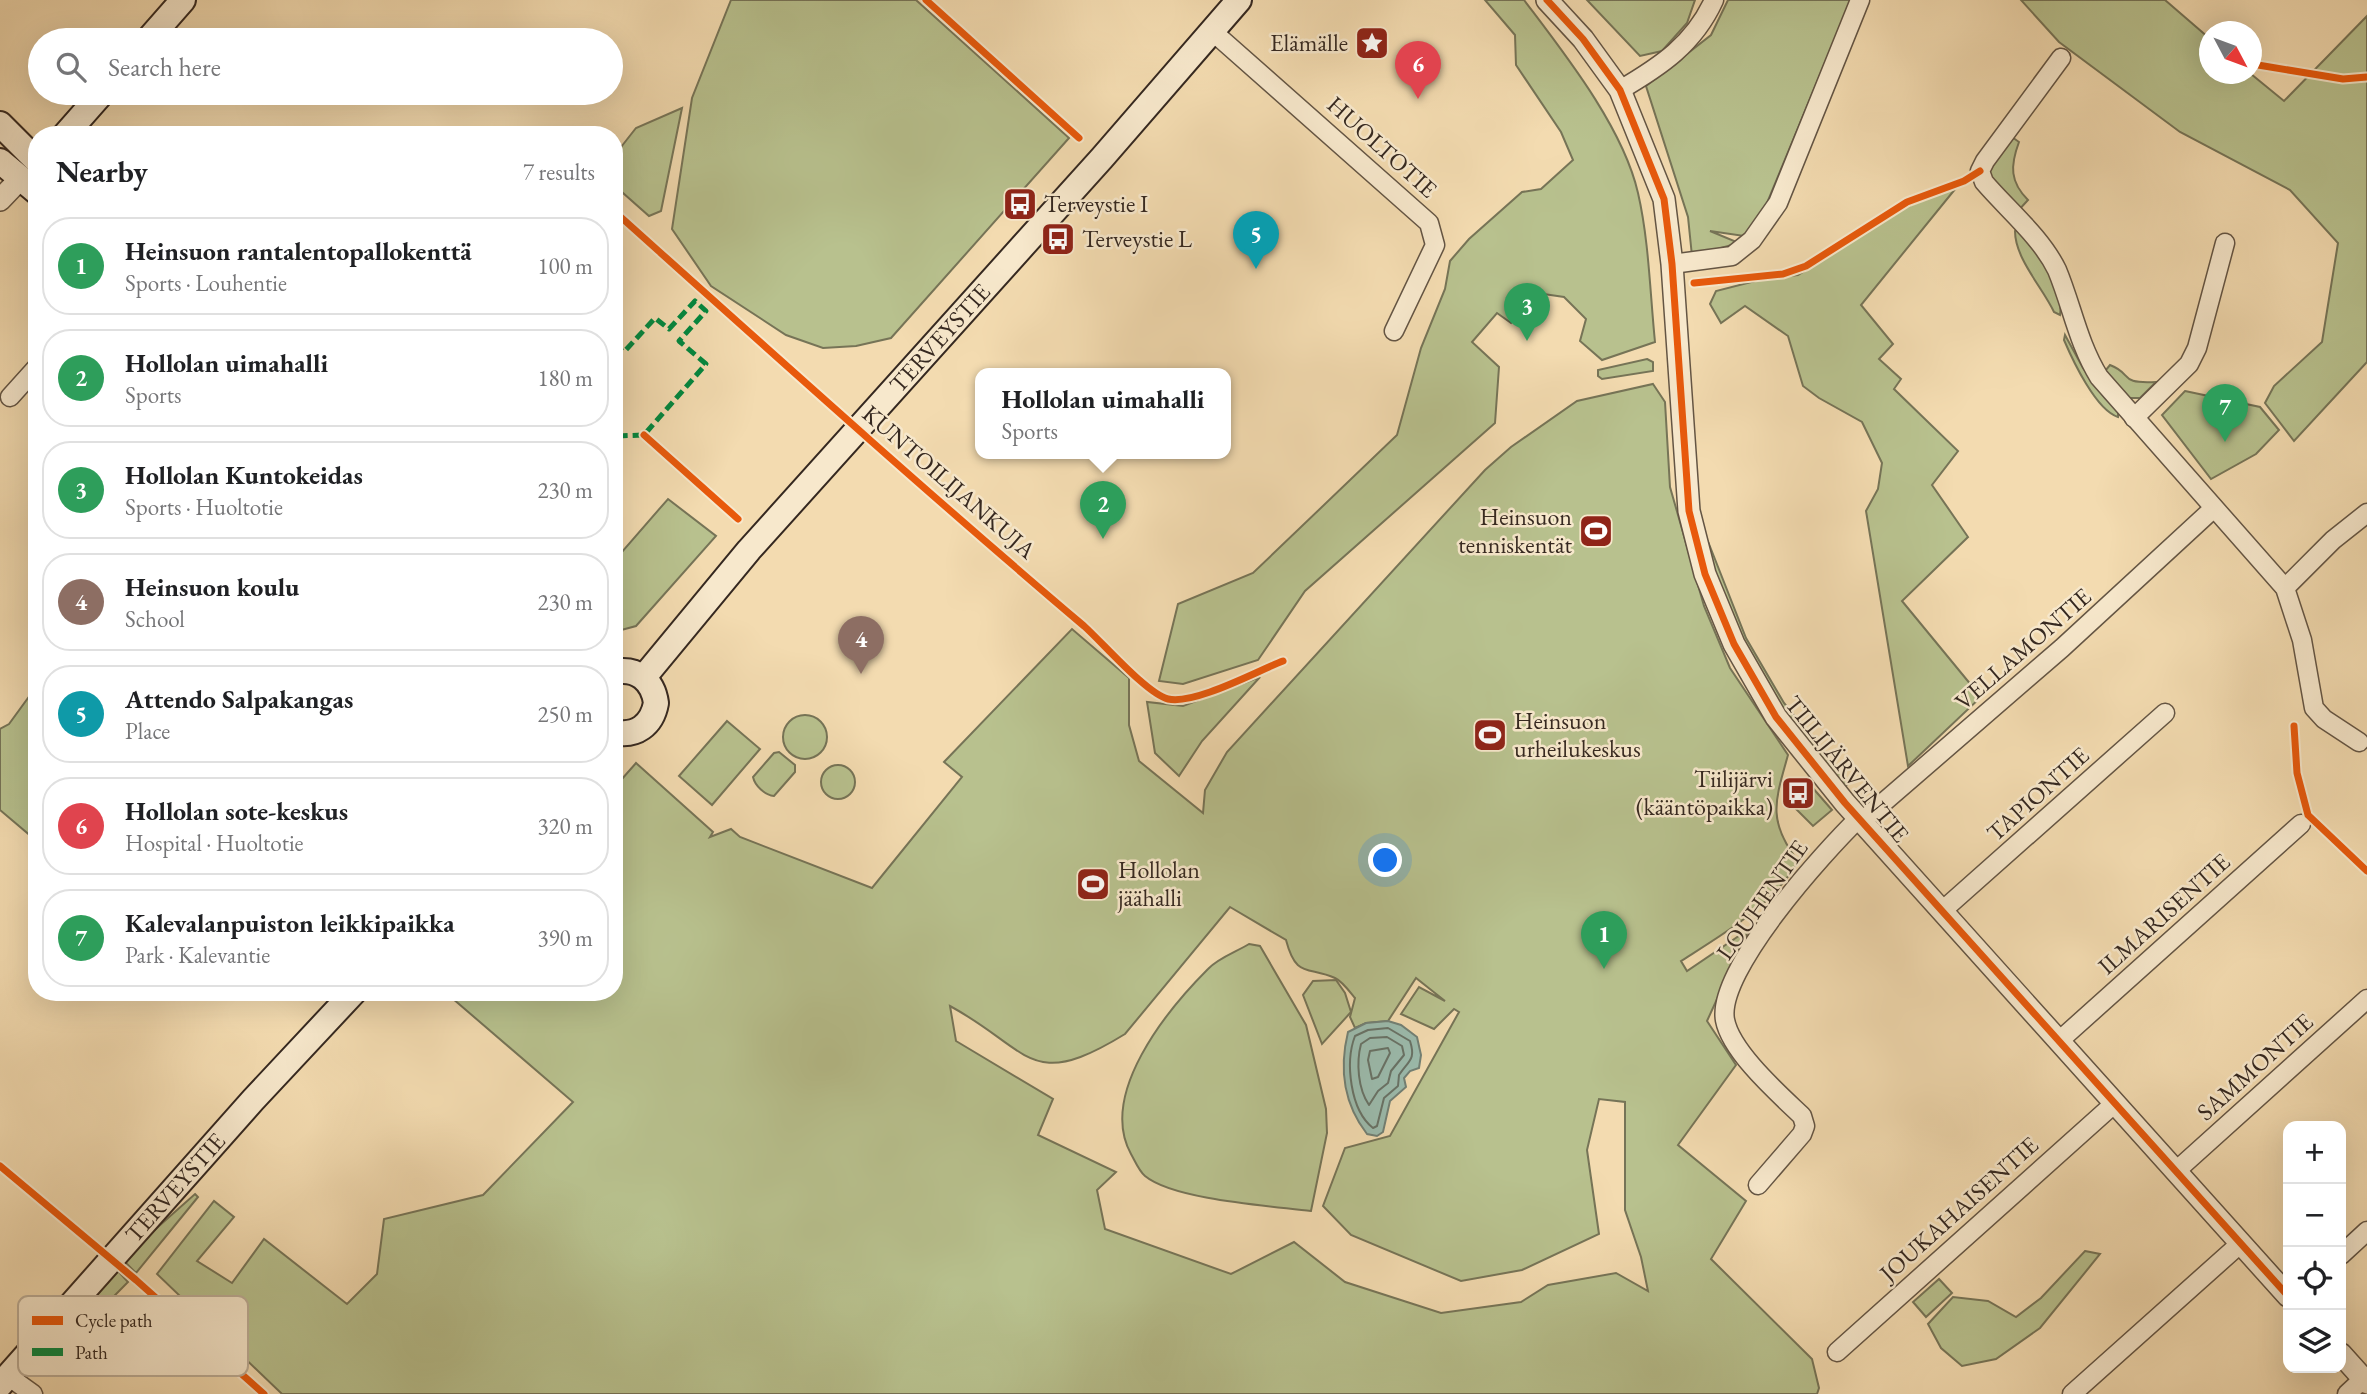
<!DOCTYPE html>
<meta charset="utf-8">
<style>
:root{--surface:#fff;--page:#f6f6f6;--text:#202124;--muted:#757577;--line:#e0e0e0;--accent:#111827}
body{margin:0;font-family:"EB Garamond",serif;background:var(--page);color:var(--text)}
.controls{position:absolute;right:21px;bottom:21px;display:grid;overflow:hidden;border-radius:14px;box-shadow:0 7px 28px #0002}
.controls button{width:63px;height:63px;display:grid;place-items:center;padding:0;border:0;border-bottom:2px solid var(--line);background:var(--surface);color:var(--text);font:35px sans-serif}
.compass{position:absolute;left:2199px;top:21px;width:63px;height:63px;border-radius:50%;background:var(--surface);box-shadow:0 7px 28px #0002;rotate:131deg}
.you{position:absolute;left:1386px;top:861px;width:24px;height:24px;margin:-18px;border:5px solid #fff;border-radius:50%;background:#1a73e8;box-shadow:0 0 0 10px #1a73e833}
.badge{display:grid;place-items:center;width:46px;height:46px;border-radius:50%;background:var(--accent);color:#fff;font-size:23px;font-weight:700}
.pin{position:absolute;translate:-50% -58px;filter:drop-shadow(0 2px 4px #0008)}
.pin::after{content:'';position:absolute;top:37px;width:24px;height:21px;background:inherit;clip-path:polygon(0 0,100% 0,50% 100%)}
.popup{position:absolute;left:975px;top:368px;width:256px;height:91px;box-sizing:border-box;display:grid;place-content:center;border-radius:14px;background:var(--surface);filter:drop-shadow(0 2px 5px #0005);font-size:23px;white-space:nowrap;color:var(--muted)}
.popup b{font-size:26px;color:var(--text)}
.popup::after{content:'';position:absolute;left:50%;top:100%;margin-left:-14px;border:14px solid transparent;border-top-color:var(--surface)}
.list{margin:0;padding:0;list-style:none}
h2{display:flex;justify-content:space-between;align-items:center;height:91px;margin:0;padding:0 28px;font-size:30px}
h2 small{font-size:23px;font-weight:400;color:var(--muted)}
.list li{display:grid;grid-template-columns:46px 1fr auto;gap:21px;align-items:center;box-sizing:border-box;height:98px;margin:0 14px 14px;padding:0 14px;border:2px solid var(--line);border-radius:28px}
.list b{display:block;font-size:26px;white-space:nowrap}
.list p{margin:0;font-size:23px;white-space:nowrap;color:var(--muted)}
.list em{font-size:23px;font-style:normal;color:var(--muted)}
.icon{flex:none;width:38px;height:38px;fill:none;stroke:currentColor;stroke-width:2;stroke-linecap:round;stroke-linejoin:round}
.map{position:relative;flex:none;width:2367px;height:1394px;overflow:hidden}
.search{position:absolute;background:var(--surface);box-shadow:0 7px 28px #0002;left:28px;top:28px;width:595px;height:77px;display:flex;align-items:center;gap:18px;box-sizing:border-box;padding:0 24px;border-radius:38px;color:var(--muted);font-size:26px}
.panel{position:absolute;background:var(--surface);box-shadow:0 7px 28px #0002;left:28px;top:126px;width:595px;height:875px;border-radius:28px}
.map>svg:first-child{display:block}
.green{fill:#b8c18e;stroke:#767457;stroke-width:2;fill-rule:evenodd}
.water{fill:#9bbbad;stroke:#728075;stroke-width:2}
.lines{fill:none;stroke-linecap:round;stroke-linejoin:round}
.shore{stroke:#687266;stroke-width:2}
.minor-casing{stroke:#645544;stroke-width:21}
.tertiary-casing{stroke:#645544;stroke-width:24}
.secondary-casing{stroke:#352820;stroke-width:28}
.minor{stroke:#f7e8cc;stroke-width:18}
.tertiary{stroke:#f7e8cc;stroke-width:21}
.secondary{stroke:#f7e8cc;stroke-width:24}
.quiet{stroke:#00873e;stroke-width:5;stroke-dasharray:10 5;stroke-linecap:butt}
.cycleway-casing{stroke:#f7e8cc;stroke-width:11}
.cycleway{stroke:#e8590c;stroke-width:7}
.labels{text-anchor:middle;stroke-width:5;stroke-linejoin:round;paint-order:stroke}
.poi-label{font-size:24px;fill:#352820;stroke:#f7e8cc;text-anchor:start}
.street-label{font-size:24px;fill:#352820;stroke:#f7e8cc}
.key{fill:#f7e8cc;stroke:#bdae98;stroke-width:2}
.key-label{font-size:19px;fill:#352820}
</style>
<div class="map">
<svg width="2367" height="1394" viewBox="0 0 2367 1394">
<rect width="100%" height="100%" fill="#f3dbb0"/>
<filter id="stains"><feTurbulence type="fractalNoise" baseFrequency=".00286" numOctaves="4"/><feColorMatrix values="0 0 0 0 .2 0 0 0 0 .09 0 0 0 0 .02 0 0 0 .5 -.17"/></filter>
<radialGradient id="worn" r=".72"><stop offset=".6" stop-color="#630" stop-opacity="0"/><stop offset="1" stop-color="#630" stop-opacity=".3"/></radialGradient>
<!-- green -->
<g class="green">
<path d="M 731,0 L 916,0 L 1069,138 L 891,338 L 856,346 L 823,348 L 786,335 L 711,286 L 672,229 L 692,98 Z"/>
<path d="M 1485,0 L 1524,0 C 1564,53 1623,127 1638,193 C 1649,241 1650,293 1655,342 L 1602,360 L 1580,341 L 1586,319 L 1564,297 L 1537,293 L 1511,323 L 1497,313 L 1472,342 L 1499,367 L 1495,423 L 1305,591 L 1258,660 L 1183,684 L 1159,681 L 1178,604 L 1253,573 L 1397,435 L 1421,348 L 1445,289 L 1450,261 L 1469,239 L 1522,192 L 1541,189 L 1573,160 L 1561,132 L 1516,65 L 1515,35 Z"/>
<path d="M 1587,0 L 1695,0 L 1687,23 L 1662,51 L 1640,56 Z"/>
<path d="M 1728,0 L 1851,0 L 1760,220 L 1744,236 L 1710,231 L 1739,243 L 1692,256 L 1688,217 L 1646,86 L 1711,35 Z"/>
<path d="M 2021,0 L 2165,0 L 2209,38 L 2210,74 L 2251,74 L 2284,101 L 2367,16 L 2367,362 L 2294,441 L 2265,403 L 2274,386 L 2322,342 L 2338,243 L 2290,190 L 2180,132 L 2059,42 Z"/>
<path d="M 682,108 L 661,211 L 649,216 L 614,185 L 614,156 L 636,128 Z"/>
<path d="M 2012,137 L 2019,142 C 2010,166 2010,182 2028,200 L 2017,212 L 1991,183 L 1989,169 Z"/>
<path d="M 1952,187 L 1956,188 L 1861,305 L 1893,344 L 1879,359 L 1901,379 L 1894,389 L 1958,451 L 1932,485 L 1968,537 L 1902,601 L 1981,697 L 1908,766 L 1866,511 L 1878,489 L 1882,463 L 1862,422 L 1819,398 L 1803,386 L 1788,336 L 1745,306 L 1721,323 L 1710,304 L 1716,291 L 1763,279 L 1798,275 L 1854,240 L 1881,218 Z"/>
<path d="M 2020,230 C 2036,246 2064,293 2060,315 L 2054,312 C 2043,288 2015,259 2015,231 Z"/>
<path d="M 2065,335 L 2083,368 L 2105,398 L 2118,410 L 2118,417 C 2096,410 2073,361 2064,340 Z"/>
<path d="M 1647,359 L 1653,362 L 1653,371 L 1602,379 L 1598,376 L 1598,370 Z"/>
<path d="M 2110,365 C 2134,374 2117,384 2156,382 L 2140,398 L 2125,398 L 2105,371 Z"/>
<path d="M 1653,384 L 1665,402 L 1670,487 L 1704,606 L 1730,668 L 1788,755 C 1775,801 1767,821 1798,861 C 1774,905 1722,935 1681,961 L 1687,971 L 1749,929 L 1707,1021 L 1736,1065 L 1678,1145 L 1746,1201 L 1711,1259 L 1812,1359 L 1819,1388 L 1817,1394 L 282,1394 L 157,1274 L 214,1201 L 234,1217 L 197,1261 L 232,1283 L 264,1239 L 347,1304 L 377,1274 L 384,1219 L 483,1195 L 573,1102 L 445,992 L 614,992 L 614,788 L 636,763 L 713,832 L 710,837 L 731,829 L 740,837 L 872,888 L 962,777 L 944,762 L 1072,629 L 1129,678 L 1129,725 L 1139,761 L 1203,813 L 1205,790 L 1227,752 L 1485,470 L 1511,447 L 1577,401 ZM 1230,907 L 1286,940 C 1296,978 1307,966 1335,978 C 1342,981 1350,992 1355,998 L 1350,1017 L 1355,1028 L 1366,1023 L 1388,1021 L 1416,978 L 1445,1001 L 1419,987 L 1401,1014 L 1434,1029 L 1454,1009 L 1459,1012 L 1390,1136 L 1345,1148 L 1323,1206 L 1351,1235 L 1461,1281 L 1522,1270 L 1599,1234 L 1587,1150 L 1599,1099 L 1625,1102 L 1625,1210 L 1641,1257 L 1648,1291 L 1616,1273 L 1548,1285 L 1521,1302 L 1441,1313 L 1345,1282 L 1294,1242 L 1231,1274 L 1105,1229 L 1097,1190 L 1116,1172 L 1038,1135 L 1053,1099 L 956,1041 L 950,1006 C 1031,1050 1029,1093 1125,1034 Z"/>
<path d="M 2185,391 L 2260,407 L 2279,430 L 2256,454 L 2211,479 L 2162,415 Z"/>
<path d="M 668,499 L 716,536 L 636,626 L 614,632 L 614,561 Z"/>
<path d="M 1709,544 L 1746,638 L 1784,703 L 1849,783 L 1845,787 L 1782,709 L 1741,642 L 1706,548 Z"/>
<path d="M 1260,677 L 1202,741 L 1179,776 L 1155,753 L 1147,702 L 1183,706 Z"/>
<path d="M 28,698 L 37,706 L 37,831 L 32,837 L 0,810 L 0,729 L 9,724 Z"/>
<circle cx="805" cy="737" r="22"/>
<path d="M 727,721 L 760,749 L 712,805 L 679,776 Z"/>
<path d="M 779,752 L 795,765 L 795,772 L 774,796 C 765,795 755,786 753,777 L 774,753 Z"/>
<circle cx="838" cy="782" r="17"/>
<path d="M 1805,779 L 1832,810 L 1813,826 L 1796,809 Z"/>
<path d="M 1249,944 L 1260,946 L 1306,1025 L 1326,1109 L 1327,1133 L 1311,1211 C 1272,1206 1174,1200 1145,1176 C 1139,1171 1135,1161 1131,1154 C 1098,1094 1167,1010 1208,969 C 1218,958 1236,952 1249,944 Z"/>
<path d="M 1336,980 L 1345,993 L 1351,1012 L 1322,1044 L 1303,995 L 1313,981 Z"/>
<path d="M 195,1194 L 198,1197 L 136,1273 L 125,1262 L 150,1234 Z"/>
<path d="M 2085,1251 L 2100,1254 L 2040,1328 L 1996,1359 L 1962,1366 L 1941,1348 L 1928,1324 L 1953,1297 L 1988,1301 L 2016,1317 L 2041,1298 Z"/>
<path d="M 118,1271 L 128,1282 L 52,1359 L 50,1357 L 57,1338 Z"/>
<path d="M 1939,1279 L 1952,1293 L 1926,1317 L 1913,1302 Z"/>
</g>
<!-- water -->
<path class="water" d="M 1388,1021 L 1401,1025 L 1417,1037 L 1421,1055 L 1419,1068 L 1410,1071 L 1404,1078 L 1406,1087 L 1390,1101 L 1383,1132 L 1377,1136 L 1367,1134 C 1343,1103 1339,1069 1348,1032 L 1366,1023 Z"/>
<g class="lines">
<!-- shore -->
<g class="shore">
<path d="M 1388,1028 L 1410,1041 C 1416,1060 1409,1060 1399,1075 L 1398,1086 L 1384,1098 L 1377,1126 L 1373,1128 C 1350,1110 1345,1062 1355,1036 L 1368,1030 Z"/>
<path d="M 1387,1037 L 1402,1046 L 1404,1055 L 1391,1071 L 1388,1083 L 1378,1091 L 1369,1105 C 1358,1089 1356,1063 1361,1044 L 1370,1038 Z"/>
<path d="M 1388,1048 L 1390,1053 L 1378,1077 L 1372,1079 L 1368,1060 L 1370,1051 Z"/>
</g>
<!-- minor casing -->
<g class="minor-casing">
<g id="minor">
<path d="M 1212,31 L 1429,223 L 1435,245 L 1394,331"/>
<path d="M 2061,58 L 1985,161 L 1980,171 L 1984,182 C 2008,210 2041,237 2057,270 C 2072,306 2078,343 2099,377 L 2285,588 L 2302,640 L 2314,708 L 2324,719 L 2359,742"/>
<path d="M 1620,90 C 1661,66 1694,44 1714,0"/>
<path d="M 1672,264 L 1732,256 L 1752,240 L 1778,203 L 1860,0"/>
<path d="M 10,397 L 37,367"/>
<path d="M 2134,418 L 2189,364 L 2197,348 L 2225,243"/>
<path d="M 2285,588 L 2333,540 L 2367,513"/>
<path d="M 1862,821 L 2062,648 L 2214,508"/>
<path d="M 1942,911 L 2165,713"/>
<path d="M 2059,1041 L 2301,824"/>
<path d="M 2176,1171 L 2367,999"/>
<path d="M 1758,1185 L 1802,1134 L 1805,1126 L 1802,1116 C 1779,1094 1731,1052 1725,1020 C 1716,971 1824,852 1859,818"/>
<path d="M 2341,1255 L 2367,1231"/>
<path d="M 1837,1352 L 2115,1103"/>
<path d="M 8,1376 L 33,1394"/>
<path d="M 2072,1394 L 2241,1243"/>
<path d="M 2347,1394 L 2363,1379"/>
</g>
</g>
<!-- tertiary casing -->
<g class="tertiary-casing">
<g id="tertiary">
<path d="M 1547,0 L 1583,39 L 1620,90 L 1664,199 L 1672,264 L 1689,511 L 1705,574 L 1734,644 L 1776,717 L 1845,803 L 2288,1296"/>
<path d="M 0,200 L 21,178"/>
<path d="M 2341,1354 L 2367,1383"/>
</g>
</g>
<!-- secondary casing -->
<g class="secondary-casing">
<g id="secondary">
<path d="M 148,40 L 183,0"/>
<path d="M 0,124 L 37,161"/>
<path d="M 65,135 L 102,93"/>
<path d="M 0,161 L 37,192"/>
<path d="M 614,672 C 637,667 653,681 656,703 C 652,725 636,737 614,732"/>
<path id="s1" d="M 644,677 L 749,550 L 1102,158 L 1239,0"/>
<path id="s2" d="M 0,1385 L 253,1100 L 354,992"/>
</g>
</g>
<!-- minor -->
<use href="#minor" class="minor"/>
<!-- tertiary -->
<use href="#tertiary" class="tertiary"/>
<!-- secondary -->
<use href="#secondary" class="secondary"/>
<!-- quiet -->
<path class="quiet" d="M 614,346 L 624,352 L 655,318 L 669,329 L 695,301 L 706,311 L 679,341 L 706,364 L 644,435 L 614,436"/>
<!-- cycleway casing -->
<g class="cycleway-casing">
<g id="cycleway">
<path d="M 926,0 L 1079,138"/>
<path d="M 1547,0 L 1583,39 L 1620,90 L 1664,199 L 1672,264 L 1689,511 L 1705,574 L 1734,644 L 1776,717 L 1845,803 L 2288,1296"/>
<path d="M 2252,64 L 2343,79 L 2367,77"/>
<path d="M 614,211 C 770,351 925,491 1084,626 C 1103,643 1147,694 1168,699 C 1195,705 1257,671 1283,661"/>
<path d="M 1694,283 L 1783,274 L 1806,266 L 1907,202 L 1964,181 L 1980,171"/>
<path d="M 644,435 L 738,519"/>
<path d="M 2294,726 L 2297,773 L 2308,815 L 2367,871"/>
<path d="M 0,1166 L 136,1280 L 264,1394"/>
</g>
</g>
<!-- cycleway -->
<use href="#cycleway" class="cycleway"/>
</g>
<!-- icons -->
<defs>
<g id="sight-square" transform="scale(1.75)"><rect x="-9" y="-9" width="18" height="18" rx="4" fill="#8f2418" stroke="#f7e8cc"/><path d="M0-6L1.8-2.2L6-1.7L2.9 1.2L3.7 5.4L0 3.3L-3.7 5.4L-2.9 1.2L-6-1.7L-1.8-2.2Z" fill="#fff"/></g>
<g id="bus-square" transform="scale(1.75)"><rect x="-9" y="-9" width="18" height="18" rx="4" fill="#8f2418" stroke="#f7e8cc"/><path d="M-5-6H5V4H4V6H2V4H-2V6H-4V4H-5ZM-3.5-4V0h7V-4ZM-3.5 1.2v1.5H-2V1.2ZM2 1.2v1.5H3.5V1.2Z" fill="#fff"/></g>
<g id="stadium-square" transform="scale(1.75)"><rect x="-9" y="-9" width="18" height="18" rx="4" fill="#8f2418" stroke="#f7e8cc"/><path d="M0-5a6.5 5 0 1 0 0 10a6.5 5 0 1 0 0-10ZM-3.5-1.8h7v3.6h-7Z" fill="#fff"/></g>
</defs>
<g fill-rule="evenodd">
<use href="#sight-square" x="1372" y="43"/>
<use href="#bus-square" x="1020" y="204"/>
<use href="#bus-square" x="1058" y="239"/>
<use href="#stadium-square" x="1596" y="531"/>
<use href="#stadium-square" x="1490" y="735"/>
<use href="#bus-square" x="1798" y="793"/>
<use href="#stadium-square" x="1093" y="884"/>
</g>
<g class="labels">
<!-- poi labels -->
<g class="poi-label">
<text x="1348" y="51" text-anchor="end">Elämälle</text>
<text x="1044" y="212">Terveystie I</text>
<text x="1082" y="247">Terveystie L</text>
<text x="1572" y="525" text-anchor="end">Heinsuon<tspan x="1572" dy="28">tenniskentät</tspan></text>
<text x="1514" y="729">Heinsuon<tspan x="1514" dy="28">urheilukeskus</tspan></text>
<text x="1773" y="787" text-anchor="end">Tiilijärvi<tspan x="1773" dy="28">(kääntöpaikka)</tspan></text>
<text x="1118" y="878">Hollolan<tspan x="1118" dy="28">jäähalli</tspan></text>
</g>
<!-- street labels -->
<g class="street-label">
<text transform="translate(1382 147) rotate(42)" y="8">HUOLTOTIE</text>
<text dy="8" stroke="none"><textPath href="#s1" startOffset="450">TERVEYSTIE</textPath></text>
<text transform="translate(949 482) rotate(41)" y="8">KUNTOILIJANKUJA</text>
<text transform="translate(2023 649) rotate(-41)" y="8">VELLAMONTIE</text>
<text transform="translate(1847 769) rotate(51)" y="8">TIILIJÄRVENTIE</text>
<text transform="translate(2038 794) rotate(-42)" y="8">TAPIONTIE</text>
<text transform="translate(1762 900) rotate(-55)" y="8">LOUHENTIE</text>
<text transform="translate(2164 914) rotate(-42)" y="8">ILMARISENTIE</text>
<text transform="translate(2255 1067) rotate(-42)" y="8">SAMMONTIE</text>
<text dy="8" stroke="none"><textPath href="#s2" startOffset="264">TERVEYSTIE</textPath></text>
<text transform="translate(1959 1209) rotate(-42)" y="8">JOUKAHAISENTIE</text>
</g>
</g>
<!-- legend -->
<rect x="18" y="1296" width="230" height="80" rx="10" class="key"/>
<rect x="32" y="1316" width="31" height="9" fill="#e8590c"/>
<rect x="32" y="1348" width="31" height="8" fill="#00873e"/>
<g class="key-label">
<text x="75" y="1327">Cycle path</text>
<text x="75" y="1359">Path</text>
</g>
<rect width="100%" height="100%" filter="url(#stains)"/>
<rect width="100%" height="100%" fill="url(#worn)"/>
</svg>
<div class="controls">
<button>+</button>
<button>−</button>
<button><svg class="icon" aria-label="locate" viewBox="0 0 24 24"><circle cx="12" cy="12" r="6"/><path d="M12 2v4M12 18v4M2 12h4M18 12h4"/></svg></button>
<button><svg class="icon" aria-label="layers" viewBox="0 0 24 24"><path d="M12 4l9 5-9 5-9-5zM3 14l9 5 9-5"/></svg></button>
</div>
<svg class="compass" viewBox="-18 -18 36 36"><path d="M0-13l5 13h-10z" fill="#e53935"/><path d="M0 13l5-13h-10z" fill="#757577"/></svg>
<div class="you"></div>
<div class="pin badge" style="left:1604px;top:969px;background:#2e9e5b">1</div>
<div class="pin badge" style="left:1103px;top:539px;background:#2e9e5b">2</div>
<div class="popup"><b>Hollolan uimahalli</b>Sports</div>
<div class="pin badge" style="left:1527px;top:341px;background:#2e9e5b">3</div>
<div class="pin badge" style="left:861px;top:674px;background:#8d6e63">4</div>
<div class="pin badge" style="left:1256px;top:269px;background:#0f9aa8">5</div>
<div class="pin badge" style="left:1418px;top:99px;background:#e0444e">6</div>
<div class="pin badge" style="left:2225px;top:442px;background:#2e9e5b">7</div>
<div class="search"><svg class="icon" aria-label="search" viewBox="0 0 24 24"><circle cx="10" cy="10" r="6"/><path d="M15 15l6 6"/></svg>Search here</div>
<section class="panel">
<h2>Nearby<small>7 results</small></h2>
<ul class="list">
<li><span class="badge" style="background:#2e9e5b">1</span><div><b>Heinsuon rantalentopallokenttä</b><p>Sports · Louhentie</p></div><em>100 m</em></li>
<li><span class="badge" style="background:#2e9e5b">2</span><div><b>Hollolan uimahalli</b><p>Sports</p></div><em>180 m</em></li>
<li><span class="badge" style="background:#2e9e5b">3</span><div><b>Hollolan Kuntokeidas</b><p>Sports · Huoltotie</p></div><em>230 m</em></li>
<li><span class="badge" style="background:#8d6e63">4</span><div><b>Heinsuon koulu</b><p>School</p></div><em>230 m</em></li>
<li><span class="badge" style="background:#0f9aa8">5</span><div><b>Attendo Salpakangas</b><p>Place</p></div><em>250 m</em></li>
<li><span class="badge" style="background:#e0444e">6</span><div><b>Hollolan sote-keskus</b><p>Hospital · Huoltotie</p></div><em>320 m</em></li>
<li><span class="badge" style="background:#2e9e5b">7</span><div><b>Kalevalanpuiston leikkipaikka</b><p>Park · Kalevantie</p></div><em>390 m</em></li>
</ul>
</section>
</div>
